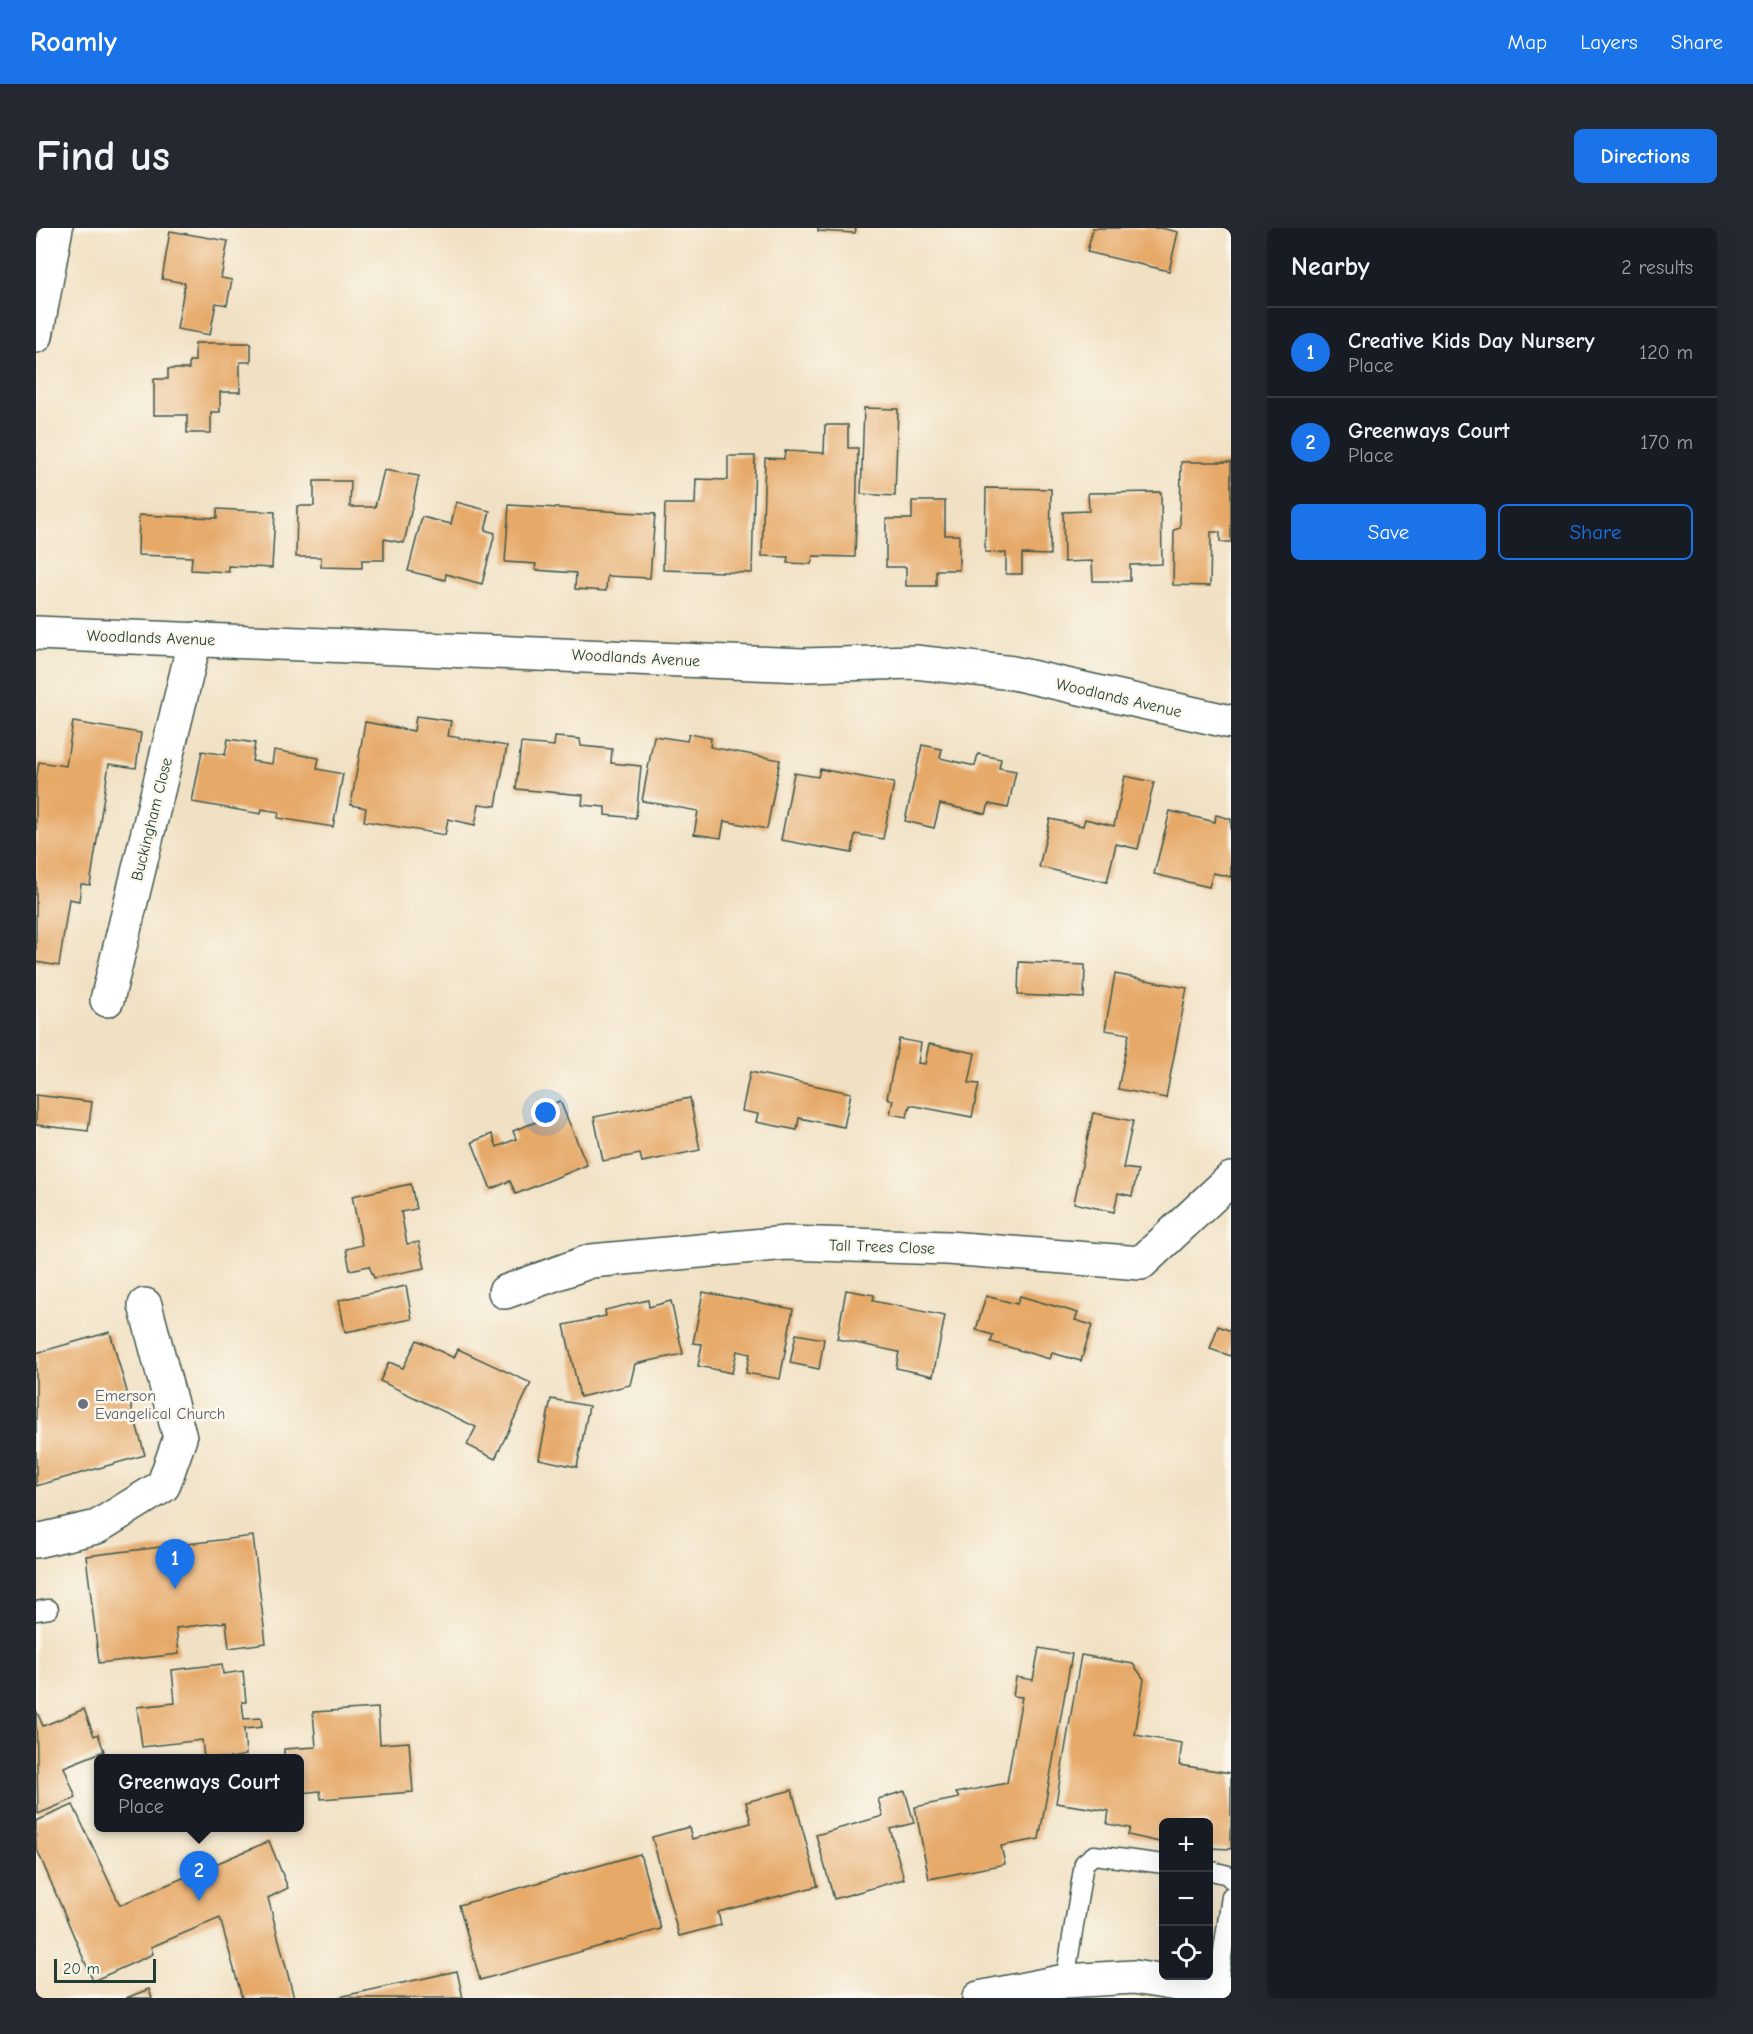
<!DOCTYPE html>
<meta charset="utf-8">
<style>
:root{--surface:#171b24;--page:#242831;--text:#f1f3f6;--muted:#9ea1a6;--line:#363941;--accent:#1a73e8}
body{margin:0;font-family:"Comic Neue",sans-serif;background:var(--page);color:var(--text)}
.controls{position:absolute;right:18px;bottom:18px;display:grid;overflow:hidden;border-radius:9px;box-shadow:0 6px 24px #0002}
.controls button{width:54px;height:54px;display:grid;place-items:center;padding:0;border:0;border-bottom:2px solid var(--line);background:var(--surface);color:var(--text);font:30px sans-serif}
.scale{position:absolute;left:18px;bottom:15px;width:102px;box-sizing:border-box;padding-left:6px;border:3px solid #1f3d34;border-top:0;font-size:16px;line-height:21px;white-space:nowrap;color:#1f3d34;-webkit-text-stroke:4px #fbf7ec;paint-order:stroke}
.you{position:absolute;left:510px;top:885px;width:21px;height:21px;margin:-15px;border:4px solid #fff;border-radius:50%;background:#1a73e8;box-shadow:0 0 0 9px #1a73e833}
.badge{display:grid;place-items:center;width:39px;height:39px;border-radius:50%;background:var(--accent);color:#fff;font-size:20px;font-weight:700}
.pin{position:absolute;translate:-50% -50px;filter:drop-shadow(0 2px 3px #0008)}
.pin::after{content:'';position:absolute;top:32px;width:21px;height:18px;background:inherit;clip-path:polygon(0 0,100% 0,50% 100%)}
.popup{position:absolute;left:58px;top:1526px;width:210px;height:78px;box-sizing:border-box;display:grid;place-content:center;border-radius:9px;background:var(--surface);filter:drop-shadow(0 2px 4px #0005);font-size:20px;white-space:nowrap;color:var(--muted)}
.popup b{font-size:22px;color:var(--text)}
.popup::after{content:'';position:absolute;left:50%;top:100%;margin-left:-12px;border:12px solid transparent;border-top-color:var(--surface)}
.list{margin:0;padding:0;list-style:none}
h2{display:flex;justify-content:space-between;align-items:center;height:78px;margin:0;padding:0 24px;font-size:26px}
h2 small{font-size:20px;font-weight:400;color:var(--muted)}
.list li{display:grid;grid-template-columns:39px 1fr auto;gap:18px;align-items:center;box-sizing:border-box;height:90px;padding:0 24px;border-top:2px solid var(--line)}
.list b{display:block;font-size:22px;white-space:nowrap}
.list p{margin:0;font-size:20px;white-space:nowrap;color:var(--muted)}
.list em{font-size:20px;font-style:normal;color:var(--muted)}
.actions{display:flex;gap:12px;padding:18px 24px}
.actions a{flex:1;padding:14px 0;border:2px solid var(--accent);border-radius:9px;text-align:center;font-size:21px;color:var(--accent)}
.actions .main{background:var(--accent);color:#fff}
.icon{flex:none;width:33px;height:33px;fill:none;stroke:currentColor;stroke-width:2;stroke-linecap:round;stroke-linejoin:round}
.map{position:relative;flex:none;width:1195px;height:1770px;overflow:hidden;border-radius:9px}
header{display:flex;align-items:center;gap:36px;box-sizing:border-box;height:84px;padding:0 30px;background:var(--accent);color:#fff}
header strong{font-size:28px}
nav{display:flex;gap:33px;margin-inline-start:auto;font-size:21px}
.intro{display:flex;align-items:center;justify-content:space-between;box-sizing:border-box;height:144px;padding:0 36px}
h1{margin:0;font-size:42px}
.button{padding:15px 27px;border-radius:9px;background:var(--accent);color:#fff;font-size:21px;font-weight:700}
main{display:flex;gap:36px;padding:0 36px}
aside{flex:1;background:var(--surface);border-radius:9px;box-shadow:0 6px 24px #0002}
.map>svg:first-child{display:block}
.building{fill:#e6a967}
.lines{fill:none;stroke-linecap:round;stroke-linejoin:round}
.service-casing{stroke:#3e564a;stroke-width:21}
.minor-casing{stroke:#3e564a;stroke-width:36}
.tertiary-casing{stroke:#3e564a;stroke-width:36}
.service{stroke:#fff;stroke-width:18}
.minor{stroke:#fff;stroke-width:33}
.tertiary{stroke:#fff;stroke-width:33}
.worship-dot{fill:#6b7280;stroke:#fbf7ec;stroke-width:2}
.labels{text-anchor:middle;stroke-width:5;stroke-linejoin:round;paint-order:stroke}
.street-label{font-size:16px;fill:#1f3d34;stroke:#fbf7ec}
.worship-label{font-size:16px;fill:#5b616d;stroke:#fbf7ec;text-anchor:start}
</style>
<header>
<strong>Roamly</strong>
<nav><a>Map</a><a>Layers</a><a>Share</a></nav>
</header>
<div class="intro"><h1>Find us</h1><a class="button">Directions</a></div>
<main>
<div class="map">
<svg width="1195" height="1770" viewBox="0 0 1195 1770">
<rect width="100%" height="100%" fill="#fbf7ec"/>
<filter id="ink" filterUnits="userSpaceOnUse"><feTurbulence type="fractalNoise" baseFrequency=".0167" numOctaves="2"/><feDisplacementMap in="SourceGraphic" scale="12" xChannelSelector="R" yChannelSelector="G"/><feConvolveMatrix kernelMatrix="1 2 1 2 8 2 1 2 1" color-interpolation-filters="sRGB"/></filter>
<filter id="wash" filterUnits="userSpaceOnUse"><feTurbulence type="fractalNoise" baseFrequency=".008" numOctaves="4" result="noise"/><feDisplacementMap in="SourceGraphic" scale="24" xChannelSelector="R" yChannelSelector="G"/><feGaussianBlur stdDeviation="1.35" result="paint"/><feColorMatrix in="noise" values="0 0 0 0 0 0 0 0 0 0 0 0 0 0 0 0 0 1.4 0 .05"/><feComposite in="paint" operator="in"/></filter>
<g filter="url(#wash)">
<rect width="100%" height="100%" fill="#f1e1c4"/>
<g id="blocks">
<!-- building -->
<g class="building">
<path d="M 782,0 L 820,0 L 819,5 L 782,3 Z"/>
<path d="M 1057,0 L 1125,0 L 1142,4 L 1133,43 L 1051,24 Z"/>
<path d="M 134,3 L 192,13 L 185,50 L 196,52 L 191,77 L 180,75 L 174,107 L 141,101 L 149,55 L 126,51 Z"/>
<path d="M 159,115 L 215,115 L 215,134 L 204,134 L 204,164 L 184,164 L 184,184 L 175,184 L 175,205 L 151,205 L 151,187 L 118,187 L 118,151 L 132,151 L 132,141 L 153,141 L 153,133 L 159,133 Z"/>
<path d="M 828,180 L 862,181 L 859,268 L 825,266 Z"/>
<path d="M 789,197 L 812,197 L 812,220 L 822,220 L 819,329 L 777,328 L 775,336 L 751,335 L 752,329 L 726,328 L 729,230 L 748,231 L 749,223 L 788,225 Z"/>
<path d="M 692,228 L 719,228 L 716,345 L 627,342 L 629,276 L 659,276 L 660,251 L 692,252 Z"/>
<path d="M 1145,234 L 1195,234 L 1195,314 L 1184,314 L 1184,304 L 1175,304 L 1174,358 L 1137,357 L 1138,302 L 1144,300 Z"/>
<path d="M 348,242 L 383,248 L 368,315 L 348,311 L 348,332 L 326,332 L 326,340 L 285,339 L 285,329 L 260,329 L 261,278 L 278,278 L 278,253 L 315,253 L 314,279 L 339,279 Z"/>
<path d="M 950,260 L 1015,261 L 1014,327 L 986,326 L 986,346 L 970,346 L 970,325 L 949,324 Z"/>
<path d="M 1125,264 L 1126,336 L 1094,337 L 1094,353 L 1057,353 L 1056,333 L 1028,334 L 1027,284 L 1053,283 L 1052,265 Z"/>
<path d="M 876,273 L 909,273 L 909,307 L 923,307 L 923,342 L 900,342 L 900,358 L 870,358 L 870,339 L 850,339 L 850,291 L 876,291 Z"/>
<path d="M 420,274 L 454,283 L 449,302 L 459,305 L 446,356 L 410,346 L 409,352 L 372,343 L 386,289 L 415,296 Z"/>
<path d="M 473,277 L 619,286 L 614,350 L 571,348 L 570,363 L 539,361 L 540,345 L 499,342 L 500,336 L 469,334 Z"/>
<path d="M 181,281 L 239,284 L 236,340 L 192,338 L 193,344 L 155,342 L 156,329 L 102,327 L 103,287 L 181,290 Z"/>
<path d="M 380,488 L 415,493 L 412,508 L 471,518 L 460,578 L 443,576 L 439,597 L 412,591 L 409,607 L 328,593 L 330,580 L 315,577 L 329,494 L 378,503 Z"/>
<path d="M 37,494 L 105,505 L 100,540 L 73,536 L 54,657 L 45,656 L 43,673 L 33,671 L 23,738 L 0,734 L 0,553 L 3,534 L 30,538 Z"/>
<path d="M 653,506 L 675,510 L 674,519 L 744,532 L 731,601 L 688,593 L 685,610 L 658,606 L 662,583 L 606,573 L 618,508 L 651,513 Z"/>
<path d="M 519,509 L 544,511 L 545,518 L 576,521 L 575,535 L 605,538 L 600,590 L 569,587 L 569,579 L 546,577 L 547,567 L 480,561 L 485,515 L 518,518 Z"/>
<path d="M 192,511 L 219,515 L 216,533 L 236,536 L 238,522 L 283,530 L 281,541 L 307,546 L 297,599 L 242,590 L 243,584 L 226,581 L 225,586 L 156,574 L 166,523 L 189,527 Z"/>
<path d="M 886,517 L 906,521 L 904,530 L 939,538 L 942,526 L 965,531 L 963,540 L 980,543 L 972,580 L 953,576 L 950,586 L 904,576 L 898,600 L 869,593 Z"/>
<path d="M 784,541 L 858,555 L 847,611 L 819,606 L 816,625 L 745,612 L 758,545 L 782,549 Z"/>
<path d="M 1089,548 L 1118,554 L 1102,621 L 1080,616 L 1071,654 L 1003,639 L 1014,591 L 1047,598 L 1049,591 L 1078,598 Z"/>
<path d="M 1134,583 L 1179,594 L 1180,587 L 1195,591 L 1195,649 L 1177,645 L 1173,659 L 1118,646 Z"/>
<path d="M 983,734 L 1049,737 L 1048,770 L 982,767 Z"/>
<path d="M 1079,746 L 1151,760 L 1130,870 L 1082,861 L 1093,806 L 1069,802 Z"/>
<path d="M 863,811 L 885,815 L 882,835 L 889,836 L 893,816 L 939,825 L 933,855 L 943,856 L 936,889 L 874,877 L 871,889 L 854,886 L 857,872 L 851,870 Z"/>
<path d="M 714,844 L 815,865 L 808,899 L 763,890 L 761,902 L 720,894 L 722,886 L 706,883 Z"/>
<path d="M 0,867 L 56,874 L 52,903 L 0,897 Z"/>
<path d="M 654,870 L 664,922 L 606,934 L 604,926 L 567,933 L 558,889 Z"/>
<path d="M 524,873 L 551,937 L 480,966 L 474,953 L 455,961 L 436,914 L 456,906 L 461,919 L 480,911 L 477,903 L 505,892 L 501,882 Z"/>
<path d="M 1057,885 L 1097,893 L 1087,940 L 1102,942 L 1096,968 L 1082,965 L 1078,984 L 1038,975 Z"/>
<path d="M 375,956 L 380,981 L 365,984 L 371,1016 L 383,1014 L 389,1040 L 338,1050 L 333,1038 L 314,1042 L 310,1021 L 326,1017 L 316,968 Z"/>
<path d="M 370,1058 L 376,1091 L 309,1104 L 303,1072 Z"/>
<path d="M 810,1062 L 838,1067 L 837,1073 L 909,1088 L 897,1148 L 860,1140 L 863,1124 L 801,1111 Z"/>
<path d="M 667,1064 L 757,1081 L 744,1151 L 710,1145 L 714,1126 L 701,1123 L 696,1145 L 662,1138 L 666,1116 L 657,1115 Z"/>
<path d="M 950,1068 L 981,1076 L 984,1068 L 1042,1085 L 1039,1092 L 1056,1097 L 1045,1133 L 1016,1125 L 1014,1131 L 955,1114 L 957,1107 L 940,1102 Z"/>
<path d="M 612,1072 L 613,1079 L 635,1073 L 647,1126 L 599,1136 L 594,1157 L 544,1169 L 528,1097 L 570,1088 L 569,1082 Z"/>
<path d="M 1182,1098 L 1195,1103 L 1195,1128 L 1174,1121 Z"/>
<path d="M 74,1104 L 109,1227 L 0,1258 L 0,1125 Z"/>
<path d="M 760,1106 L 788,1111 L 783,1141 L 754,1135 Z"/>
<path d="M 381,1112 L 418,1130 L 422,1121 L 495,1155 L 459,1231 L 431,1217 L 440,1199 L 344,1153 L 353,1134 L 367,1140 Z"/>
<path d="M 515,1171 L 553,1178 L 541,1239 L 503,1231 Z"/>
<path d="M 217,1308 L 230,1415 L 193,1420 L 190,1394 L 140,1400 L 143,1426 L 63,1435 L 50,1328 Z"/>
<path d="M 1003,1420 L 1036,1426 L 1003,1611 L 965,1618 L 969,1636 L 893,1651 L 879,1579 L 923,1570 L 920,1565 L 971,1555 L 986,1469 L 977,1468 L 980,1449 L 997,1452 Z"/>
<path d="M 1045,1427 L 1097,1436 L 1108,1451 L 1099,1507 L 1146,1515 L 1143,1537 L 1195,1545 L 1195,1621 L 1172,1620 L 1172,1594 L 1128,1594 L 1128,1615 L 1092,1607 L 1094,1600 L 1071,1596 L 1073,1583 L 1020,1575 Z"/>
<path d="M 186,1436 L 187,1446 L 207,1443 L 210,1474 L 206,1474 L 208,1491 L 225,1490 L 226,1499 L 208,1501 L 210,1527 L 196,1530 L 168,1530 L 166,1512 L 106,1519 L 101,1479 L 139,1475 L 136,1442 Z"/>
<path d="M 342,1480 L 344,1516 L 373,1514 L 377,1564 L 285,1571 L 284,1563 L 264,1565 L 264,1530 L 248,1530 L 248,1521 L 280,1519 L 277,1484 Z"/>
<path d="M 48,1481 L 58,1508 L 62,1506 L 68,1523 L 28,1539 L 40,1570 L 2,1586 L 0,1482 L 7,1498 Z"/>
<path d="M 756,1562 L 782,1658 L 682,1684 L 685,1697 L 643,1708 L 616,1609 L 653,1599 L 656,1611 L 715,1595 L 710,1574 Z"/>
<path d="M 869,1563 L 878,1595 L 854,1601 L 868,1651 L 798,1671 L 780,1607 L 847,1588 L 842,1571 Z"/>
<path d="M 37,1577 L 84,1677 L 233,1613 L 252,1660 L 232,1670 L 258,1770 L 206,1770 L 184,1690 L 115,1719 L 117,1726 L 57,1753 L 0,1619 L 0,1593 Z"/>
<path d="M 604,1626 L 625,1701 L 444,1752 L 423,1677 Z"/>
<path d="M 421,1743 L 427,1770 L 304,1770 L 303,1769 Z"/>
<path d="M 113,1761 L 116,1770 L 90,1770 Z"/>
</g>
</g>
</g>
<g filter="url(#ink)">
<use href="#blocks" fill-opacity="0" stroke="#3e564a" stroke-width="1.5"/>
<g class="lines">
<!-- service casing -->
<g class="service-casing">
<g id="service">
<path d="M 0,1383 L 13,1381"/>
<path d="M 1172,1642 L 1192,1647 L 1195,1651"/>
<path d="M 1029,1753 L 1048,1635 L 1058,1627 L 1128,1636"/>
<path d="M 1181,1763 L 1195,1668"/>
</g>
</g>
<!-- minor casing -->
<g class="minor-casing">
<g id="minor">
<path d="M 0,405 L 767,437 L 879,434 L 977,445 L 1195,494"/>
<path d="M 71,772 L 159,411"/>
<path d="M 469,1064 L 555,1033 L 750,1015 L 912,1020 L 1105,1035 L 1195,951"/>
<path d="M 0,1313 L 61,1299 L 127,1258 L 144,1210 L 109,1077"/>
<path d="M 943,1770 L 1029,1753 L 1098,1749 L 1195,1765"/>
</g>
</g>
<!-- tertiary casing -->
<g class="tertiary-casing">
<path id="tertiary" d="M 0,108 L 20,0"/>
</g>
<!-- service -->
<use href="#service" class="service"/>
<!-- minor -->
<use href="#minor" class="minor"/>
<!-- tertiary -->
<use href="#tertiary" class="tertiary"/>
</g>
</g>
<!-- markers -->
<circle class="worship-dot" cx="47" cy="1176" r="6"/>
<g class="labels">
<!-- street labels -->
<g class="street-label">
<text transform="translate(115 409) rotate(2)" y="6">Woodlands Avenue</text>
<text transform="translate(600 429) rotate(3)" y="6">Woodlands Avenue</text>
<text transform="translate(1083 469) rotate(13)" y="6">Woodlands Avenue</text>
<text transform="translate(115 591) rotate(-76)" y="6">Buckingham Close</text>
<text transform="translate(846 1018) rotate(2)" y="6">Tall Trees Close</text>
</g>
<!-- worship labels -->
<g class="worship-label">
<text x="59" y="1173">Emerson<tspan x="59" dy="18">Evangelical Church</tspan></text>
</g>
</g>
</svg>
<div class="controls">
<button>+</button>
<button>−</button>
<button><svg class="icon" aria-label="locate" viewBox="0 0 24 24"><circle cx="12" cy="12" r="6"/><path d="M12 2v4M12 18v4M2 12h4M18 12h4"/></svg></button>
</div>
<div class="scale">20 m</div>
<div class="you"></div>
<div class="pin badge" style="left:139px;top:1361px">1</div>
<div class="pin badge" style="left:163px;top:1673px">2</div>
<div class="popup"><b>Greenways Court</b>Place</div>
</div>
<aside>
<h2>Nearby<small>2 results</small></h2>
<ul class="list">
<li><span class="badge">1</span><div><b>Creative Kids Day Nursery</b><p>Place</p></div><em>120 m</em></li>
<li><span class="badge">2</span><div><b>Greenways Court</b><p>Place</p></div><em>170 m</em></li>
</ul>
<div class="actions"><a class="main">Save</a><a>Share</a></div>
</aside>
</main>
